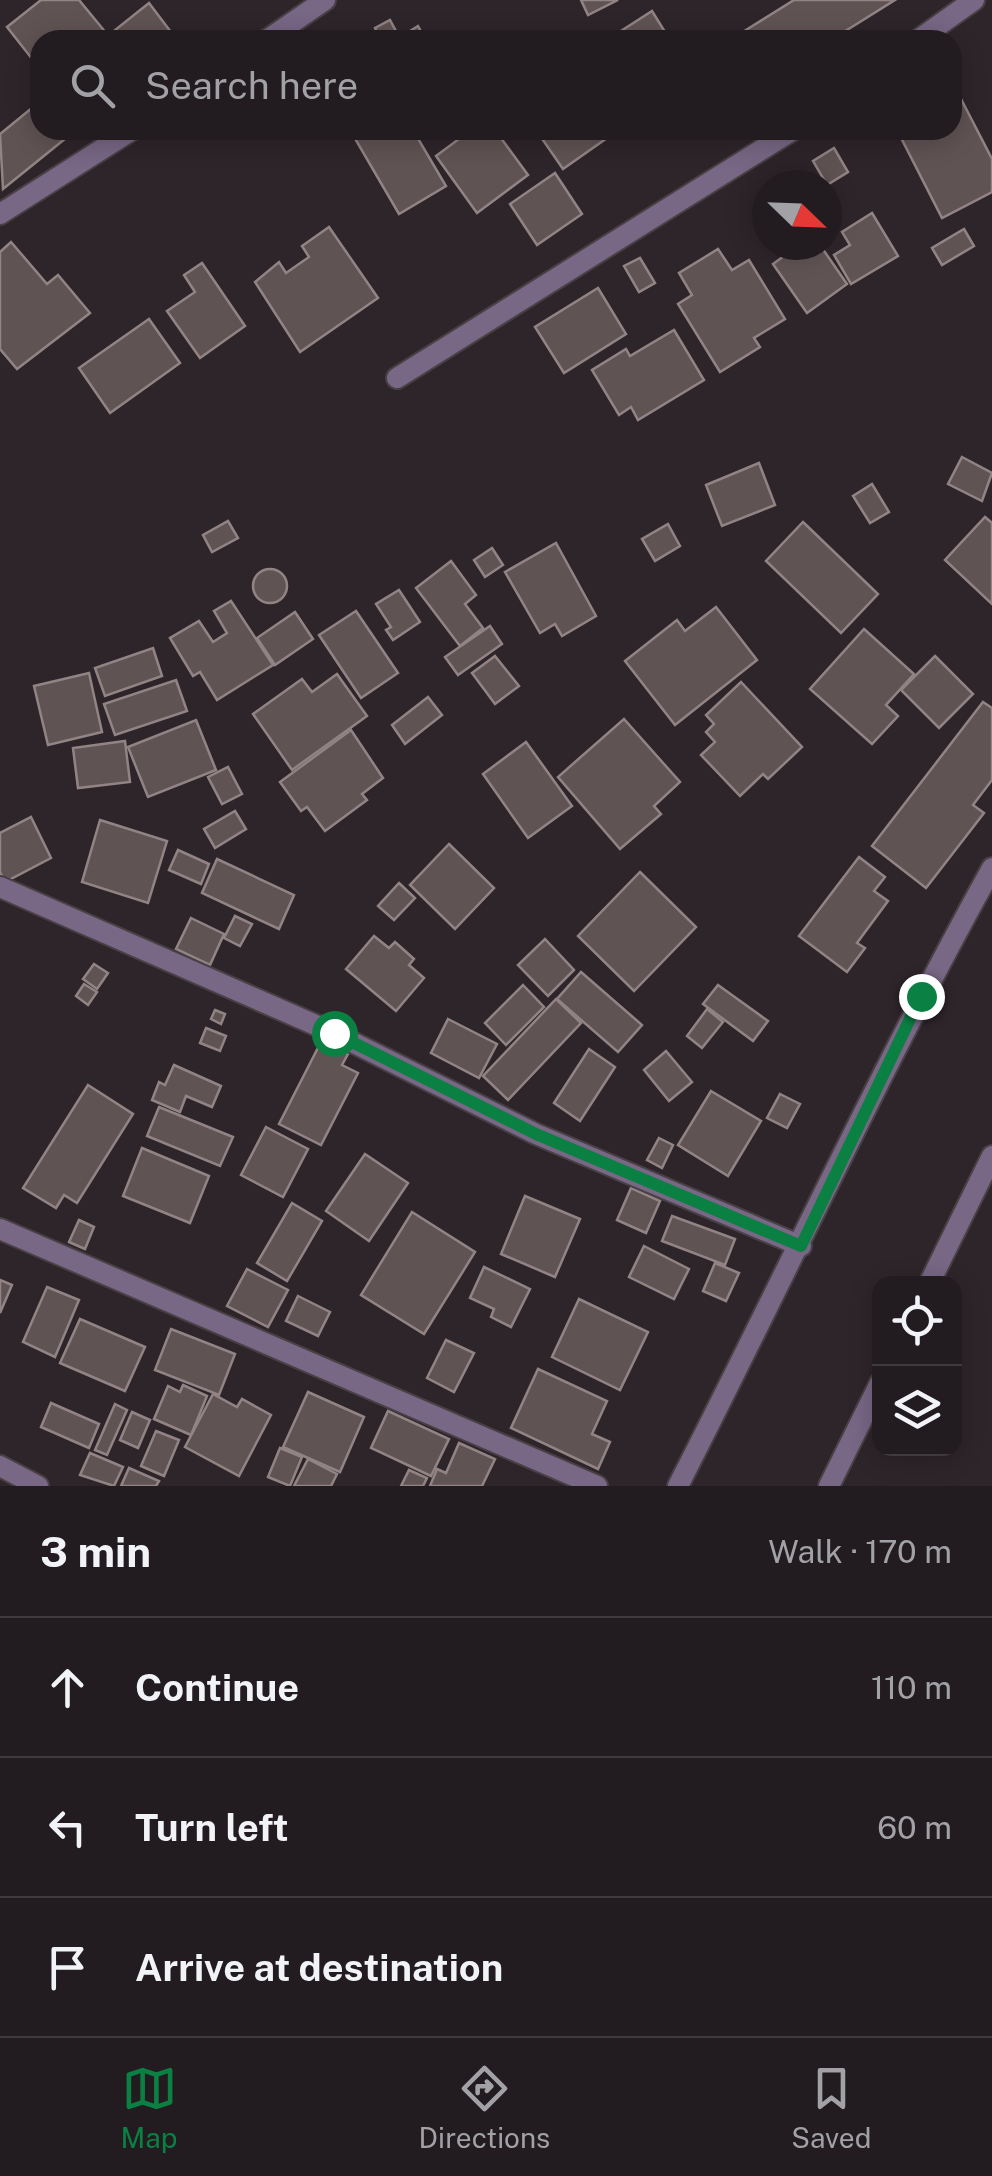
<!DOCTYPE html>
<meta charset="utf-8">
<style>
:root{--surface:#221c20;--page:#2a2529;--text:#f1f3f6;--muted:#a2a1a5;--line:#3f3a3e;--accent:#0b8043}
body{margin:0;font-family:"Public Sans",sans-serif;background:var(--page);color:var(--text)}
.controls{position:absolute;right:30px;bottom:30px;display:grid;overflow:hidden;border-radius:20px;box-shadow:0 5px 25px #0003}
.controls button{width:90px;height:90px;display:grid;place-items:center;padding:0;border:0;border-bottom:2px solid var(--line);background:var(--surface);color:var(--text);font:50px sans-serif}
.compass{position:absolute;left:752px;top:170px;width:90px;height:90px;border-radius:50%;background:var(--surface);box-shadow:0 5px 25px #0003;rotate:113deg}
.stop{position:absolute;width:30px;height:30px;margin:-22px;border:8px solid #0b8043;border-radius:50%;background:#fff}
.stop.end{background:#0b8043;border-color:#fff;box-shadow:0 2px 10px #0008}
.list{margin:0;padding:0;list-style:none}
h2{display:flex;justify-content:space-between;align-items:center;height:130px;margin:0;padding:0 40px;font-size:42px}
h2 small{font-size:32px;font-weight:400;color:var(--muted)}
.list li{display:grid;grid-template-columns:65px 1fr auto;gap:30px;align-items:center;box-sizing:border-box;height:140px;padding:0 40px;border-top:2px solid var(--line)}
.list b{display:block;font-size:38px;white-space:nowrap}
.list em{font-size:32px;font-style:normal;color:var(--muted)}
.icon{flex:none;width:55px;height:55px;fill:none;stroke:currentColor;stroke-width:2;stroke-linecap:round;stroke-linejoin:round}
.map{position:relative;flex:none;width:992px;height:1486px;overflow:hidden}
.search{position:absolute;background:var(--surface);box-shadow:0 5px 25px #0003;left:30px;right:30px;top:30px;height:110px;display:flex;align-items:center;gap:25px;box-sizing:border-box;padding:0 35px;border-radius:30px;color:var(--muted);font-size:38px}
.sheet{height:550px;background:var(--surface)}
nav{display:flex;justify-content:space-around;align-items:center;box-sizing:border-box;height:140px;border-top:2px solid var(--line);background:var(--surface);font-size:28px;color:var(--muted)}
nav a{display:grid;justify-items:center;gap:5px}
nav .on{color:var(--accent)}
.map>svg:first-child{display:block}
.building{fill:#605354;stroke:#928485;stroke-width:2.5}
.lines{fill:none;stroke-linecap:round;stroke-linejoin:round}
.minor-casing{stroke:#494045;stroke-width:24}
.tertiary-casing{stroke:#494045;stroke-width:24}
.minor{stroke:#786785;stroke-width:20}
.tertiary{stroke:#786785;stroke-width:20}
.route{stroke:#0b8043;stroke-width:12}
</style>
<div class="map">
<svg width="992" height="1486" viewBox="0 0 992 1486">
<rect width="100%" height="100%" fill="#2e252a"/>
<!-- building -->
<g class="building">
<path d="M 41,0 L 79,0 L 107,34 L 100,40 L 40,40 L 40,69 L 7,27 Z"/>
<path d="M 581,0 L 618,0 L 588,15 Z"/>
<path d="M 794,0 L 895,0 L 831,40 L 730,40 Z"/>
<path d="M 149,3 L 177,40 L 107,40 L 105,38 Z"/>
<path d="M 652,11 L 670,40 L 607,40 Z"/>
<path d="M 390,20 L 397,33 L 381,40 L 375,28 Z"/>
<path d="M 418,26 L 426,40 L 396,40 Z"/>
<path d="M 958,93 L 992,159 L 992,192 L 942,218 L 897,130 L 952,130 L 952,97 Z"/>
<path d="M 38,103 L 40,130 L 59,130 L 66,138 L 3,189 L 0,134 Z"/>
<path d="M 350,130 L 413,130 L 446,186 L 399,214 Z"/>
<path d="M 471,130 L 495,130 L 528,175 L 477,213 L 436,156 Z"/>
<path d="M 536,130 L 616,130 L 617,131 L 563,169 Z"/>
<path d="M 834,148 L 848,172 L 827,185 L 813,161 Z"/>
<path d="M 555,173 L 582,214 L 537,245 L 510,204 Z"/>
<path d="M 872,213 L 898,256 L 851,284 L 834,255 L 850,245 L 842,232 Z"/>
<path d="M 329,227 L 378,298 L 300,352 L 255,282 L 279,262 L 286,273 L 309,257 L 302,246 Z"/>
<path d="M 964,229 L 974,246 L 942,265 L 932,248 Z"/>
<path d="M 11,242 L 47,284 L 58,275 L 90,313 L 17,369 L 0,349 L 0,252 Z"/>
<path d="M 799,245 L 820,245 L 847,284 L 807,313 L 773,264 Z"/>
<path d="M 718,249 L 732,270 L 749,260 L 785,319 L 754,338 L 760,347 L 720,372 L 678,304 L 692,295 L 679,273 Z"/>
<path d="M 640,258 L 655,283 L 639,292 L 624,266 Z"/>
<path d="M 202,263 L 245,326 L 200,358 L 167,311 L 195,292 L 184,275 Z"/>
<path d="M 598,288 L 626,334 L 564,373 L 535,327 Z"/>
<path d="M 149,319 L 180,363 L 110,413 L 79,368 Z"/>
<path d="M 674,330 L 704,380 L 638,420 L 631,407 L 619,415 L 592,370 L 626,349 L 630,356 Z"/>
<path d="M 962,457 L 992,473 L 982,501 L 948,484 Z"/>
<path d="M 759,463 L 775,505 L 722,526 L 706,485 Z"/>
<path d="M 872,484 L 889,512 L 870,523 L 853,496 Z"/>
<path d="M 985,517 L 992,523 L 992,604 L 945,560 Z"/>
<path d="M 228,521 L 238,538 L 212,552 L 203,535 Z"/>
<path d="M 803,522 L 878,594 L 841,633 L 766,561 Z"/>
<path d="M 668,524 L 680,546 L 655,561 L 642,539 Z"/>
<path d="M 556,543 L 596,616 L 562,636 L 555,624 L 540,633 L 505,572 Z"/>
<path d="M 492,548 L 503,565 L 485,577 L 474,560 Z"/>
<path d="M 451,561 L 476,595 L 465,604 L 483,628 L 460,646 L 416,588 Z"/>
<circle cx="270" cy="586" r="17"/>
<path d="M 399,590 L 420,622 L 393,640 L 386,630 L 391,627 L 376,604 Z"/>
<path d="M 231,601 L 273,665 L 217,700 L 200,672 L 193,676 L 170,638 L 199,621 L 213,642 L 227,633 L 214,611 Z"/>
<path d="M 716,607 L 757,660 L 675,725 L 625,661 L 677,620 L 685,631 Z"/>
<path d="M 356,611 L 398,673 L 361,698 L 319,635 Z"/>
<path d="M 295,612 L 313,639 L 275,665 L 257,638 Z"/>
<path d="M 490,626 L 502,644 L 458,675 L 445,657 Z"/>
<path d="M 864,629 L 914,674 L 886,705 L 898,716 L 872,744 L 810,689 Z"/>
<path d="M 153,648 L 162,676 L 105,696 L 95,668 Z"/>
<path d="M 495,656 L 519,686 L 495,704 L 472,673 Z"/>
<path d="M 935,656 L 973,694 L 939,728 L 901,690 Z"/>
<path d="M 89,673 L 102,732 L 48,745 L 34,686 Z"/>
<path d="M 337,674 L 367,716 L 292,770 L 253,714 L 302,679 L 312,692 Z"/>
<path d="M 176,680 L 187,711 L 115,735 L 104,704 Z"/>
<path d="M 741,682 L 802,747 L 768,779 L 763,774 L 740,796 L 701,755 L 715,742 L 706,732 L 714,724 L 706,715 Z"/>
<path d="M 428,697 L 442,715 L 405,744 L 392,725 Z"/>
<path d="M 983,702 L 992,708 L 992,780 L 973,805 L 984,813 L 926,888 L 872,846 Z"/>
<path d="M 624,719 L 680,782 L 654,806 L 661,814 L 620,849 L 558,777 Z"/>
<path d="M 196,720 L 216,770 L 148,797 L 128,747 Z"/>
<path d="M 351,730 L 383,778 L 362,794 L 367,800 L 325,831 L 307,807 L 301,811 L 280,782 Z"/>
<path d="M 125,741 L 130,782 L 78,788 L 73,748 Z"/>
<path d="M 526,742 L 572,806 L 528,838 L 483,774 Z"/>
<path d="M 228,767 L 242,794 L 222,804 L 208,777 Z"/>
<path d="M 235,811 L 246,829 L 215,848 L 204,829 Z"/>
<path d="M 31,817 L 51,858 L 5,882 L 0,872 L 0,833 Z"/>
<path d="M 100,820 L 167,841 L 148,903 L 82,882 Z"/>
<path d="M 449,844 L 494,888 L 455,929 L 410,885 Z"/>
<path d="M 178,850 L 209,864 L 201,884 L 169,870 Z"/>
<path d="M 859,857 L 885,877 L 874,891 L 888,901 L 857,943 L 865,948 L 847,972 L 799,936 Z"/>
<path d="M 217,859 L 294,895 L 279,929 L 202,893 Z"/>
<path d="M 640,872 L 696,927 L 634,991 L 578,936 Z"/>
<path d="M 399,883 L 415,898 L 394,920 L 378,906 Z"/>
<path d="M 235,916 L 252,924 L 240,946 L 224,938 Z"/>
<path d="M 191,918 L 224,934 L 210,965 L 176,949 Z"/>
<path d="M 374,936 L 389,948 L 395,942 L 414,959 L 409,965 L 424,978 L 396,1011 L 346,969 Z"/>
<path d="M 545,939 L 574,970 L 548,996 L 518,965 Z"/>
<path d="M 94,964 L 108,973 L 97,989 L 83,979 Z"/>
<path d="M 581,972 L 642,1025 L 618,1052 L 557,999 Z"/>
<path d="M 84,984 L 97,992 L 88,1005 L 76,996 Z"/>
<path d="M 523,985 L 544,1007 L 506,1045 L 485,1023 Z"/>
<path d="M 718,985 L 768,1021 L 753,1041 L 703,1004 Z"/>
<path d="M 556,999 L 581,1023 L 508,1100 L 483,1076 Z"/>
<path d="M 707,1009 L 723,1022 L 702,1048 L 687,1036 Z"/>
<path d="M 215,1010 L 225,1014 L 221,1024 L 211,1019 Z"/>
<path d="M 448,1019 L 497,1044 L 479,1078 L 431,1053 Z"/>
<path d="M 206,1028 L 226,1036 L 220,1051 L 200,1043 Z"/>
<path d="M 322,1040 L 348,1054 L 342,1065 L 358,1073 L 321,1145 L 279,1124 Z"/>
<path d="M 589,1049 L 615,1067 L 580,1121 L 554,1103 Z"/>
<path d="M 666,1051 L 692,1082 L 669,1101 L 644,1070 Z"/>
<path d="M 174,1065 L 221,1086 L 212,1107 L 186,1096 L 180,1112 L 152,1100 L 159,1082 L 165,1085 Z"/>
<path d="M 88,1085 L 133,1114 L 77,1203 L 64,1195 L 56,1208 L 23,1188 Z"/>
<path d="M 711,1091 L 761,1121 L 728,1176 L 678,1145 Z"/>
<path d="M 780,1094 L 800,1104 L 787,1128 L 767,1118 Z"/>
<path d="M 159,1107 L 233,1137 L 220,1166 L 147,1136 Z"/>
<path d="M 266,1127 L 308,1149 L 283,1197 L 241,1175 Z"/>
<path d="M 659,1138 L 673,1145 L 662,1168 L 647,1160 Z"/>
<path d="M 142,1148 L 209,1176 L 190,1223 L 123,1196 Z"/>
<path d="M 365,1154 L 408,1183 L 369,1241 L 326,1211 Z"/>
<path d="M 631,1188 L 660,1201 L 646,1233 L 617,1220 Z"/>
<path d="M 525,1196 L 580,1219 L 555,1277 L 501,1254 Z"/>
<path d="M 292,1203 L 322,1221 L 287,1281 L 257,1263 Z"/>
<path d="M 412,1212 L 475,1252 L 424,1334 L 361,1295 Z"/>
<path d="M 672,1216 L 735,1239 L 725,1265 L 662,1241 Z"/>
<path d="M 79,1220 L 94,1227 L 85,1249 L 69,1242 Z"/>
<path d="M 644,1246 L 689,1269 L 674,1299 L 629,1277 Z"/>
<path d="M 715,1263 L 739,1273 L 726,1301 L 703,1291 Z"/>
<path d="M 484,1267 L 530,1289 L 511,1327 L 491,1317 L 494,1309 L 470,1298 Z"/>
<path d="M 247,1269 L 288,1290 L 268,1327 L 227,1306 Z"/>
<path d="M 0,1280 L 12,1285 L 0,1313 Z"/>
<path d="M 47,1287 L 79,1300 L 55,1357 L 23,1342 Z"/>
<path d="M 298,1296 L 330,1312 L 318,1336 L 286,1321 Z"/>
<path d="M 579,1299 L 648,1332 L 620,1390 L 552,1357 Z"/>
<path d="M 80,1319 L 145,1347 L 125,1391 L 60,1363 Z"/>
<path d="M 171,1329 L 235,1354 L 219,1395 L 155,1370 Z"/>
<path d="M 446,1340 L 474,1353 L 454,1392 L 427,1378 Z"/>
<path d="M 538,1369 L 607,1401 L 592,1434 L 610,1442 L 598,1469 L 511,1428 Z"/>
<path d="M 183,1385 L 207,1396 L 191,1435 L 154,1419 L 168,1386 L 180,1392 Z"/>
<path d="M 308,1392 L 364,1417 L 340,1472 L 283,1447 Z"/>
<path d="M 213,1394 L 237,1407 L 242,1399 L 271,1415 L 239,1476 L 185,1447 Z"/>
<path d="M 51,1403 L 99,1424 L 89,1448 L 41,1427 Z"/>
<path d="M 115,1404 L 127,1410 L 107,1455 L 95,1450 Z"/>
<path d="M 388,1411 L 449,1439 L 431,1476 L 371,1448 Z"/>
<path d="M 132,1412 L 150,1420 L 138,1448 L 120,1440 Z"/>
<path d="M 156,1431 L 179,1440 L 164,1476 L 141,1466 Z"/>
<path d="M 459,1443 L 495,1459 L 482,1486 L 430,1486 L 437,1469 L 446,1473 Z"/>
<path d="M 280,1448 L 302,1457 L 290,1486 L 268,1477 Z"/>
<path d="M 90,1453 L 123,1467 L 114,1486 L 80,1475 Z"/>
<path d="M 308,1459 L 337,1474 L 331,1486 L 294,1486 Z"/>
<path d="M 129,1468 L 159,1481 L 156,1486 L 121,1486 Z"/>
<path d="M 409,1470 L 427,1478 L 423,1486 L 401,1486 Z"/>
</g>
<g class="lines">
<!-- minor casing -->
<g class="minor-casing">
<g id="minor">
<path d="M 267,40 L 325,0"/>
<path d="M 918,40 L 974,0"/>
<path d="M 0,214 L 132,130"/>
<path d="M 397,378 L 793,130"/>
<path d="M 0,887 L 334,1033 L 536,1134 L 801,1246"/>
<path d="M 0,1229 L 597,1486"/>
<path d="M 0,1466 L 38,1486"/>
</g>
</g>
<!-- tertiary casing -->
<g class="tertiary-casing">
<g id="tertiary">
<path d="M 929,1284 L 992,1156"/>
<path d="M 678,1486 C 783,1281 880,1070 992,868"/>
<path d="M 829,1486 L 880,1383"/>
</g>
</g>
<!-- minor -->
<use href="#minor" class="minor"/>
<!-- tertiary -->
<use href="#tertiary" class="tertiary"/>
</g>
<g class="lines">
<!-- route -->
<path class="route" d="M 334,1033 L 536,1134 L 801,1246 L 921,996"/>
</g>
</svg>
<div class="controls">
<button><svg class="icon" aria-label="locate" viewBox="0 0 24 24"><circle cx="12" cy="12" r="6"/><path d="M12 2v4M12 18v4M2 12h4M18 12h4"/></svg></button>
<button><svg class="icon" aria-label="layers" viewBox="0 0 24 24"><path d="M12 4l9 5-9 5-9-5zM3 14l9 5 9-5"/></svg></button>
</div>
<svg class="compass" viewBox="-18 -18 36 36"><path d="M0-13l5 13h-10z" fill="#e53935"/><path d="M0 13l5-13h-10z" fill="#a2a1a5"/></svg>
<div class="stop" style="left:334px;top:1033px"></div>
<div class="stop end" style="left:921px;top:996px"></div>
<div class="search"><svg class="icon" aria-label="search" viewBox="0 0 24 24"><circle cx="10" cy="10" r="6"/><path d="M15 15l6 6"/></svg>Search here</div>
</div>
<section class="sheet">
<h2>3 min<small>Walk · 170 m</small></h2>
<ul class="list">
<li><svg class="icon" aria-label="ahead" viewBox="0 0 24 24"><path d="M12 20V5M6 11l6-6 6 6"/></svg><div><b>Continue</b></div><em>110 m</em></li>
<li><svg class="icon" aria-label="left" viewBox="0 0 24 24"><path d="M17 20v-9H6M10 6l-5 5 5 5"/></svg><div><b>Turn left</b></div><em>60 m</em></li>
<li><svg class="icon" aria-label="arrive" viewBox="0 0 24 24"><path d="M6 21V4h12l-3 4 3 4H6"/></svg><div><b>Arrive at destination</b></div></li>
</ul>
</section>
<nav>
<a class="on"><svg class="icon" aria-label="map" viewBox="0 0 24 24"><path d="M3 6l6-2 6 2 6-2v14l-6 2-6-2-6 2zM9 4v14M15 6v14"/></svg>Map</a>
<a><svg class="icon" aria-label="directions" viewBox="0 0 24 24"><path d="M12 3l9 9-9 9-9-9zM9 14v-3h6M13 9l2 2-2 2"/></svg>Directions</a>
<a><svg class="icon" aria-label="saved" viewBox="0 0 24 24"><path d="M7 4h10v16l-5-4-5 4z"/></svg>Saved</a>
</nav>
